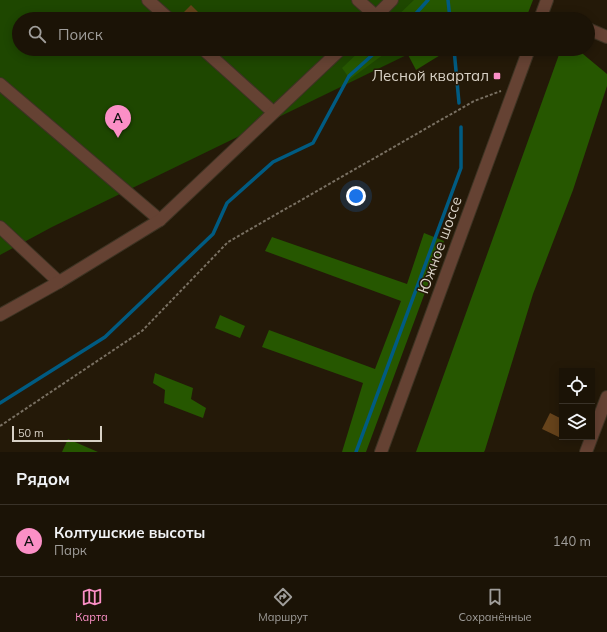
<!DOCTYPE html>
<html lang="ru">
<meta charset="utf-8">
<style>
:root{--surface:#1b1306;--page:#282014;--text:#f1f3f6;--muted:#a09e9b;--line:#393228;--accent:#fb8fc6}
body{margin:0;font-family:Mulish,sans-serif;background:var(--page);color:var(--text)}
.controls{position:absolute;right:12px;bottom:12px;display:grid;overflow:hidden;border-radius:0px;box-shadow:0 2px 10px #0003}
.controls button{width:36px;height:36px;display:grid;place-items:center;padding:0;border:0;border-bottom:1px solid var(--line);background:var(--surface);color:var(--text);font:20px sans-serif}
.scale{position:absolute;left:12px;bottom:10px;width:90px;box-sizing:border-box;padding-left:4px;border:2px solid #d8d1c6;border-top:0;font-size:11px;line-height:14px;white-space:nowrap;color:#d8d1c6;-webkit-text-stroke:3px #241908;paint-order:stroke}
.you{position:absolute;left:356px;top:196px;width:14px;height:14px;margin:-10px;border:3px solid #fff;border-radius:50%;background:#1a73e8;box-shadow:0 0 0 6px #1a73e833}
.badge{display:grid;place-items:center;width:26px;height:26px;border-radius:50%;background:var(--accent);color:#111;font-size:13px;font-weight:700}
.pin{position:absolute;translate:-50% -33px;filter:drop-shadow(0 1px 2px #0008)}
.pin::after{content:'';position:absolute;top:21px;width:14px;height:12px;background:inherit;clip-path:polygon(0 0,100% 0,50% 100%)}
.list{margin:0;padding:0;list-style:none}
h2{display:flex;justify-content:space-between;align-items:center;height:52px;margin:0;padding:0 16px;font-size:17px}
h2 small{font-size:13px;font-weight:400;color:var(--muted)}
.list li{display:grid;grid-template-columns:26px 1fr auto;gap:12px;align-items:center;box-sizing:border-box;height:72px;padding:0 16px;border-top:1px solid var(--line)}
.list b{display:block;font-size:15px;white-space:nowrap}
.list p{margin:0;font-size:13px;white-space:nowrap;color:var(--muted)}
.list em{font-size:13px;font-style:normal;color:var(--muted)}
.icon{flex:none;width:22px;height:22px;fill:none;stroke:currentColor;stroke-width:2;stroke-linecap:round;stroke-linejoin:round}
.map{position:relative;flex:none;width:607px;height:452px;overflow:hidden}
.search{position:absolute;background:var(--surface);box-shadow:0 2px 10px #0003;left:12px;right:12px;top:12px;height:44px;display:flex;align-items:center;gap:10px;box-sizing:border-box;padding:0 14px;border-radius:22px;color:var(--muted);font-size:15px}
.sheet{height:124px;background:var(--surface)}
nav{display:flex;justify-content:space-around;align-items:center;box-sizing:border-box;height:56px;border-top:1px solid var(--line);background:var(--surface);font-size:11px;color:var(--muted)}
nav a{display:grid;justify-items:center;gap:2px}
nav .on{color:var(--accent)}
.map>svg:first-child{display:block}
.green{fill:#1e4700}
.forest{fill:#265700}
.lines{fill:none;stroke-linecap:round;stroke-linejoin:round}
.stream{stroke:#005b82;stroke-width:3.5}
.building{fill:#66431b}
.minor-casing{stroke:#3d3323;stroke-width:14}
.path{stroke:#797062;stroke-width:2;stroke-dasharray:3 2;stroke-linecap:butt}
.minor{stroke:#654233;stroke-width:12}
.poi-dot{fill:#fb8fc6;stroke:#241908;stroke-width:1.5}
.labels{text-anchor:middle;stroke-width:3;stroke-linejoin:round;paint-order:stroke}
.poi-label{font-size:15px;fill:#d8d1c6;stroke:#241908;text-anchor:end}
.street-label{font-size:15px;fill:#d8d1c6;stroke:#241908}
</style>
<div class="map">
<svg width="607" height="452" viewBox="0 0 607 452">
<rect width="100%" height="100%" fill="#241908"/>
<!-- green -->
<path class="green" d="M 0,0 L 510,0 L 481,19 L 19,19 L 19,49 L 419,49 L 52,227 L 0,255 Z"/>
<!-- forest -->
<g class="forest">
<path d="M 414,0 L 533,0 L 528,13 L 512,19 L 394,19 Z"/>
<path d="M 362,49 L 391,49 L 350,79 L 342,68 Z"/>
<path d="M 405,49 L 450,49 L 416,70 Z"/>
<path d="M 561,49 L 577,49 L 607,74 L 607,86 L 573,190 L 533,294 L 485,450 L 484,452 L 416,452 Z"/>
<path d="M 424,233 L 444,241 L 366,452 L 342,452 L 363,383 L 262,347 L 269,330 L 375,369 L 401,301 L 265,251 L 272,237 L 407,284 Z"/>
<path d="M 220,315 L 245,326 L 240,338 L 215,328 Z"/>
<path d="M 155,373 L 193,388 L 191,399 L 206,408 L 203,418 L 164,403 L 165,390 L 153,383 Z"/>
<path d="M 68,439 L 98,452 L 62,452 Z"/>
</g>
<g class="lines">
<!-- stream -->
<g class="stream">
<path d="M 448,0 L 450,19"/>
<path d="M 411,19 L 428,0"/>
<path d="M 454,49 L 459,103"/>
<path d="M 0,403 L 105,337 L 129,314 L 213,234 L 227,203 L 273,162 L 313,143 L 349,76 L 379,49"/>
<path d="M 356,452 L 461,168 L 461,127"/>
</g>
</g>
<!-- building -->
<g class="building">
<path d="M 191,5 L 199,13 L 193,19 L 184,19 L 181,15 Z"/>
<path d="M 550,413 L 562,419 L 562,437 L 564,437 L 563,439 L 542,429 Z"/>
</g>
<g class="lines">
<!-- minor casing -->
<g class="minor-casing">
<g id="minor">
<path d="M 148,0 L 169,19"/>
<path d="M 358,0 L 376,16"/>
<path d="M 373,19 L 392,0"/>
<path d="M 540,19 L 547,0"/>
<path d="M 588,29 L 607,37"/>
<path d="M 203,49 L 273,112"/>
<path d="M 0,84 L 160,220"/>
<path d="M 0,227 L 59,282"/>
<path d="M 0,315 L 59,282 L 160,220 L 341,49"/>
<path d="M 381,452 L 529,49"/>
<path d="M 586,452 L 607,397"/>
</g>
</g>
<!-- path -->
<path class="path" d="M 0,426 L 142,331 L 228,242 L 474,101 L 501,91"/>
<!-- minor -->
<use href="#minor" class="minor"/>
</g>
<!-- markers -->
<rect class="poi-dot" x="493" y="72" width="8" height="8" rx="2"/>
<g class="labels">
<!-- poi labels -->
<g class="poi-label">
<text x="489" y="81">Лесной квартал</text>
</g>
<!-- street labels -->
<g class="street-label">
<text transform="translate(440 245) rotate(-70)" y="5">Южное шоссе</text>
</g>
</g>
</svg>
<div class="controls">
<button><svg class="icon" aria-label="locate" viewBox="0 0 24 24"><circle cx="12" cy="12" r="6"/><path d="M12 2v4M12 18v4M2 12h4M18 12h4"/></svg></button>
<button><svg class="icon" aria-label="layers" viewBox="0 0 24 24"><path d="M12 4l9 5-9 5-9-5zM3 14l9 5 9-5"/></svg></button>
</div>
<div class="scale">50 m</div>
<div class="you"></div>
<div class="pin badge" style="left:118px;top:138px">A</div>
<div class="search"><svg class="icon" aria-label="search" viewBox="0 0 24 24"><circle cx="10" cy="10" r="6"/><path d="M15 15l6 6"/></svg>Поиск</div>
</div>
<section class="sheet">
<h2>Рядом<small></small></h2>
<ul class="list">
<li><span class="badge">A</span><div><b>Колтушские высоты</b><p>Парк</p></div><em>140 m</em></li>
</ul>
</section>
<nav>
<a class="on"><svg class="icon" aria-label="map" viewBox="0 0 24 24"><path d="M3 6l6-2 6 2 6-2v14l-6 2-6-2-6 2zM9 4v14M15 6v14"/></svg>Карта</a>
<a><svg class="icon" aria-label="directions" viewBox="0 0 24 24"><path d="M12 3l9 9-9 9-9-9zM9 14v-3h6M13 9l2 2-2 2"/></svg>Маршрут</a>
<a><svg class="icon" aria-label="saved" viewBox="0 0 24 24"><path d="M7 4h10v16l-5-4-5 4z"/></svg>Сохранённые</a>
</nav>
